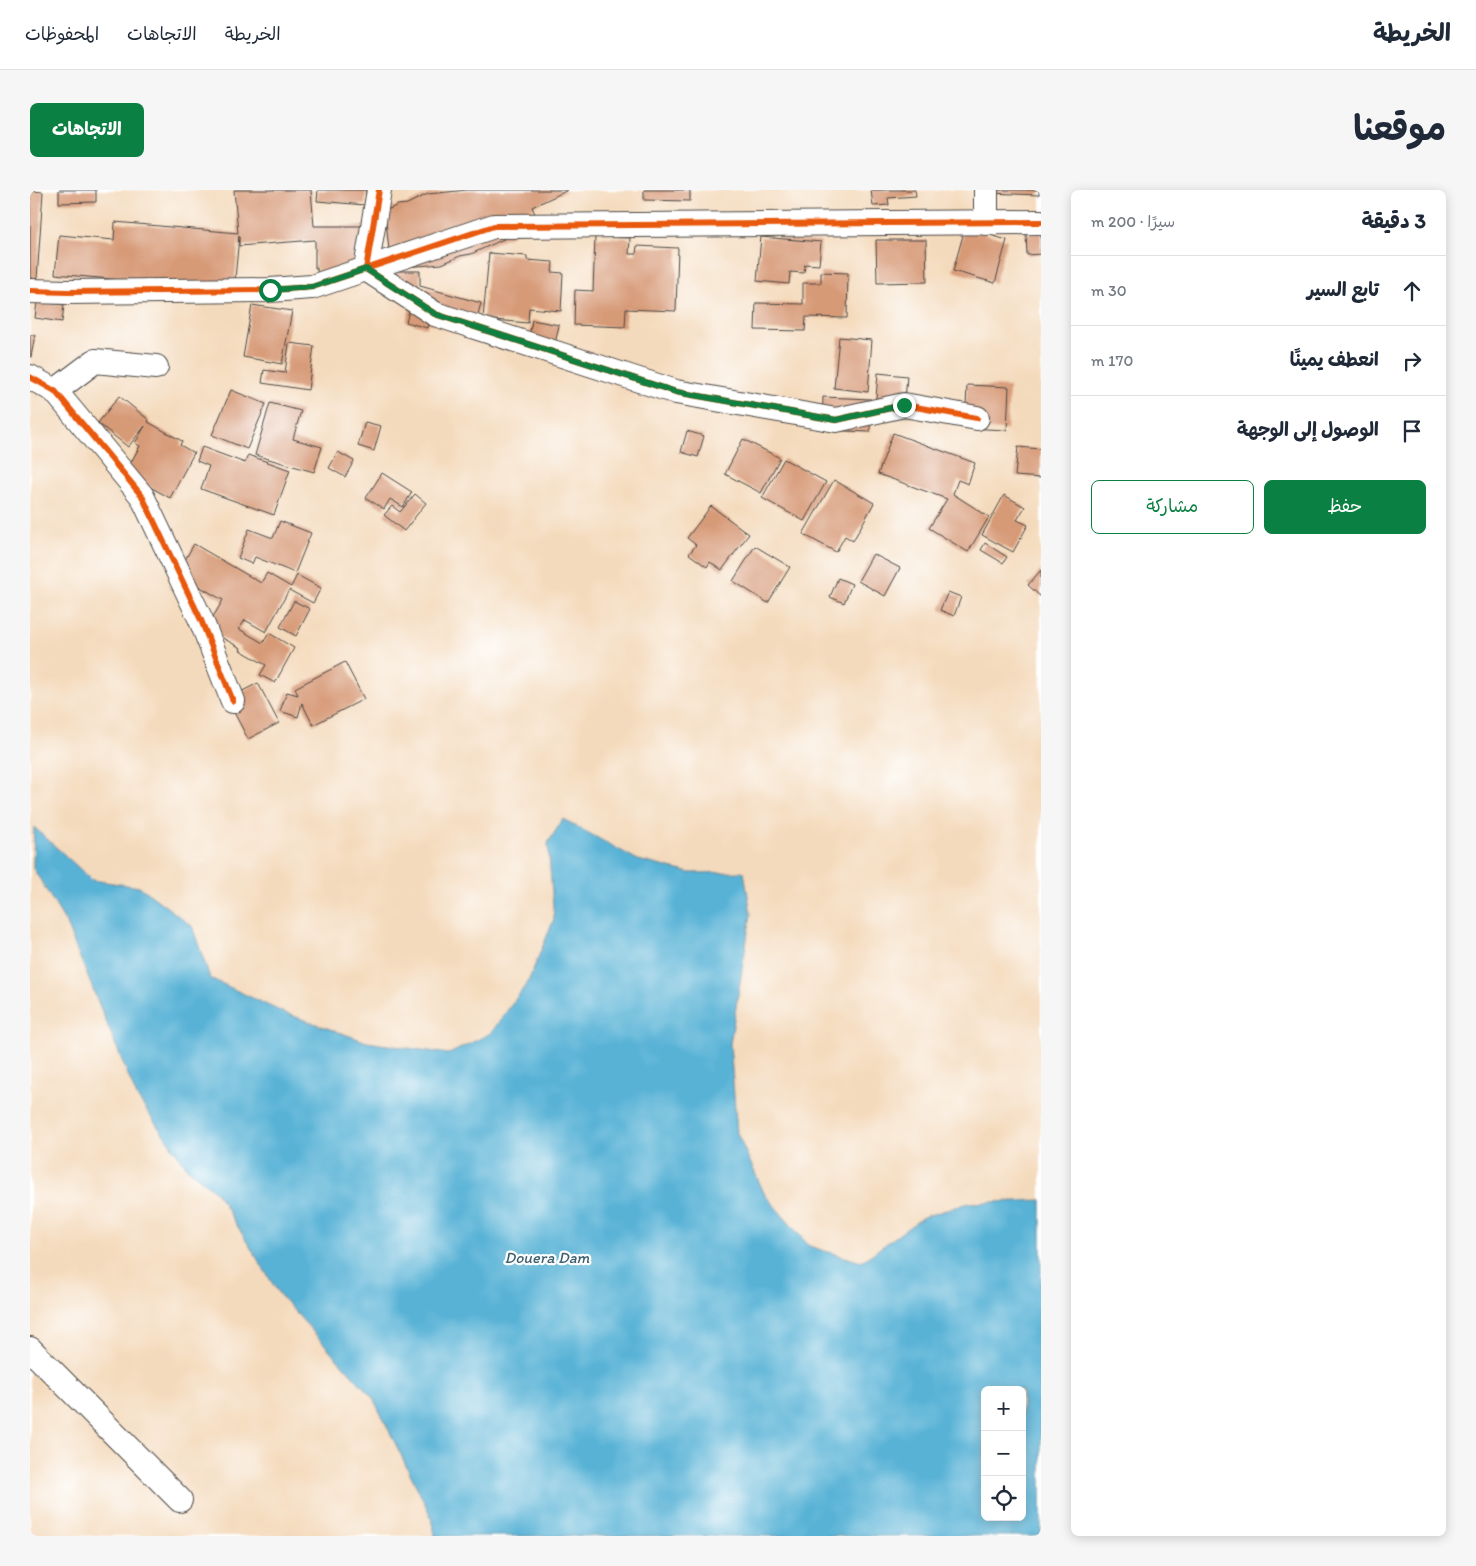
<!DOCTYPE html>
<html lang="ar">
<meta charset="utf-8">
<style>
:root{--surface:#fff;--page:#f6f6f7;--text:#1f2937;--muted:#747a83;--line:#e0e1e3;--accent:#0b8043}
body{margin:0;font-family:Itim,"Playpen Sans Arabic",sans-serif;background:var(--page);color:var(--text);direction:rtl}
.controls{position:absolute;right:15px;bottom:15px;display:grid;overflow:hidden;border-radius:8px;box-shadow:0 2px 12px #0003}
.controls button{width:45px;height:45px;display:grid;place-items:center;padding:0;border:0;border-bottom:1px solid var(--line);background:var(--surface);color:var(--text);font:25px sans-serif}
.stop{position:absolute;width:15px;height:15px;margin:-11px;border:4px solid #0b8043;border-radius:50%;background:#fff}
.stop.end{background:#0b8043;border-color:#fff;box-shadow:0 1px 5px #0008}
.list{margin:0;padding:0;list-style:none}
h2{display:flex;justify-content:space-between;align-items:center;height:65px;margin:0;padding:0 20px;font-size:21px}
h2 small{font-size:16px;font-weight:400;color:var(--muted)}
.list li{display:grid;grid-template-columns:32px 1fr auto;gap:15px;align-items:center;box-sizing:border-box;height:70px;padding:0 20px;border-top:1px solid var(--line)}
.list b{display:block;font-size:19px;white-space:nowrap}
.list em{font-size:16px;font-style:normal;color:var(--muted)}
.actions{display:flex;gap:10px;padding:15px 20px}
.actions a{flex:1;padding:11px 0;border:1px solid var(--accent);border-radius:8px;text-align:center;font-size:18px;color:var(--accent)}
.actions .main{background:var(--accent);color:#fff}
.icon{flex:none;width:28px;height:28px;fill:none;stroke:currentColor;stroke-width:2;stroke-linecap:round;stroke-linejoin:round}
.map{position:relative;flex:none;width:1011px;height:1346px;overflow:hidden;direction:ltr;border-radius:8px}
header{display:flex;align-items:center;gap:30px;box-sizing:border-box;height:70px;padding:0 25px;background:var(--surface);border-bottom:1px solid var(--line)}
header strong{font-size:24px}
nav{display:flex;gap:28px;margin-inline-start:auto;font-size:18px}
.intro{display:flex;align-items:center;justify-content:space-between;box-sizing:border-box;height:120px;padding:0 30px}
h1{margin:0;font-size:35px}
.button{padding:12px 22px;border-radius:8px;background:var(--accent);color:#fff;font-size:18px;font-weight:700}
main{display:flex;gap:30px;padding:0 30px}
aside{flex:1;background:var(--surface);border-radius:8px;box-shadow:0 2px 12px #0003}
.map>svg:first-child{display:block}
.water{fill:#59b2d6;stroke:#426e80;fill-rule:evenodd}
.building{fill:#d79a77}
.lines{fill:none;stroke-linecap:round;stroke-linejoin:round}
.street-casing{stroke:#494541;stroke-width:26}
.street{stroke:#fff;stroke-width:24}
.cycleway-casing{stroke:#fff;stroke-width:9}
.cycleway{stroke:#e8590c;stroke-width:6}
.route{stroke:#0b8043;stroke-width:6}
.labels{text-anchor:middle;stroke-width:4.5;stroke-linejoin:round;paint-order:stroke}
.water-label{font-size:16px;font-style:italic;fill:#3d616f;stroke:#fff}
</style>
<header>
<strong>الخريطة</strong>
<nav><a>الخريطة</a><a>الاتجاهات</a><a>المحفوظات</a></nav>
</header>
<div class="intro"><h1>موقعنا</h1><a class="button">الاتجاهات</a></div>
<main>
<aside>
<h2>3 دقيقة<small>سيرًا · 200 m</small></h2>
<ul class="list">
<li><svg class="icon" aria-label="ahead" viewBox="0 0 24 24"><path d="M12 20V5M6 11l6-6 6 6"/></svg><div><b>تابع السير</b></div><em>30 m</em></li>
<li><svg class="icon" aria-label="right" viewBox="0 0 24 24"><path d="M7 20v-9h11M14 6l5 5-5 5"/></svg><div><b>انعطف يمينًا</b></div><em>170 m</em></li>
<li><svg class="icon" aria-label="arrive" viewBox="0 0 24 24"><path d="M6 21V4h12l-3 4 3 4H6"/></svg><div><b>الوصول إلى الوجهة</b></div></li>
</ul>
<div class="actions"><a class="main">حفظ</a><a>مشاركة</a></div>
</aside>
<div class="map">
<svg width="1011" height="1346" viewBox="0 0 1011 1346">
<rect width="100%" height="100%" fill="#fff"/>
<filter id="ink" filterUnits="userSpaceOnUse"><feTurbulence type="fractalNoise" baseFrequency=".02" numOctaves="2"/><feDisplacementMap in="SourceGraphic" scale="10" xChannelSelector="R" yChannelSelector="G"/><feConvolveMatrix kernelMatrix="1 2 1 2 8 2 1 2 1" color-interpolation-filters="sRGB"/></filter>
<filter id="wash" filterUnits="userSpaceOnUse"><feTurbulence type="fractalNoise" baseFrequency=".0096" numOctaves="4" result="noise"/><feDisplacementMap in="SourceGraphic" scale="20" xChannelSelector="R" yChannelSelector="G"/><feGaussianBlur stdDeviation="1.12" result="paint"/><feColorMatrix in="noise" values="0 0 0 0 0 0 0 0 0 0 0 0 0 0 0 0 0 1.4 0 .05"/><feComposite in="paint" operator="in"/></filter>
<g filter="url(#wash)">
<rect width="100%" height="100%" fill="#f4dabc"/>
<!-- water -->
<path class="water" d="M 533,629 L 608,670 L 660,683 L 714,682 L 721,724 L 700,854 L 707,943 L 735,1005 L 779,1056 L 831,1072 L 893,1027 L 939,1013 L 1011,1010 L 1011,1346 L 405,1346 L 402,1328 L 343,1208 L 249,1104 L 187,1003 L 158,979 L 107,907 L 35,731 L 3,678 L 4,637 L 62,690 L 110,697 L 162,736 L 180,788 L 252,822 L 337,852 L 419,864 L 461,843 L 498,792 L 524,729 L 518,653 ZM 955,1200 L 992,1200 L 992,1327 L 955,1327 Z"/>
<g id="blocks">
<!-- building -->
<g class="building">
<path d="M 29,0 L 66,0 L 66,12 L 29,13 Z"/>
<path d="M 204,0 L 281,0 L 284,36 L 335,36 L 335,92 L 288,92 L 287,78 L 285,78 L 285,50 L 209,56 L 209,46 L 204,100 L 25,84 L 29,45 L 84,50 L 85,32 L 208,43 Z"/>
<path d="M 288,0 L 336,0 L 335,15 L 287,11 Z"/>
<path d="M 437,0 L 538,0 L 502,17 L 509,33 L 441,64 L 430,66 L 412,74 L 363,78 L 360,70 L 355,21 L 368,15 L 377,14 L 398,4 Z"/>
<path d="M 614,0 L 660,0 L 660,11 L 614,10 Z"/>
<path d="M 841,0 L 885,0 L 886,6 L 858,8 L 859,15 L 843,16 Z"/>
<path d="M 958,0 L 1009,0 L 1009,5 L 958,3 Z"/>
<path d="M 0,1 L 13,2 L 7,89 L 0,88 Z"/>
<path d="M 935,38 L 977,50 L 965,93 L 923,81 Z"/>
<path d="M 1011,43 L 1011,64 L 997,65 L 996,44 Z"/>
<path d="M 565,47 L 600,48 L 599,64 L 606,64 L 607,56 L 648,58 L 646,121 L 596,119 L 595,137 L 544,135 L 545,100 L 563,101 Z"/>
<path d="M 731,47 L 791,52 L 789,75 L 775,74 L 774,83 L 760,82 L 759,94 L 727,91 Z"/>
<path d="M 846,50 L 896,50 L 897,92 L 847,93 Z"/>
<path d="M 459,63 L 497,66 L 497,70 L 523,72 L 522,82 L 533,83 L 531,121 L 499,118 L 498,133 L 453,129 Z"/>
<path d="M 359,81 L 390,81 L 390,96 L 451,113 L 442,146 L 398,133 L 397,138 L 376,132 L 385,100 Z"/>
<path d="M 791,82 L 818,83 L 817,128 L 776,127 L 775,141 L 725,140 L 726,113 L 773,114 L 773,93 L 791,93 Z"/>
<path d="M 7,112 L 34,115 L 32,132 L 5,128 Z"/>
<path d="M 222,115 L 262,121 L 252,174 L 213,167 Z"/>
<path d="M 502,130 L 529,135 L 522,169 L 496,165 Z"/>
<path d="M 0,145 L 5,145 L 1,167 L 0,167 Z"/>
<path d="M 809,147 L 842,150 L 838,202 L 804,198 Z"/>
<path d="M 259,153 L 284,156 L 278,200 L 232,193 L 234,180 L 255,183 Z"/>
<path d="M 848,183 L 877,186 L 874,222 L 845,220 Z"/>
<path d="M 937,195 L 979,197 L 977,240 L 935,238 Z"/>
<path d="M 201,200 L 236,214 L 217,259 L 182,245 Z"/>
<path d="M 89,206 L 119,230 L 118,232 L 152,251 L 150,255 L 164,263 L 140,308 L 95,283 L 110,256 L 105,253 L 115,236 L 98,257 L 68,233 Z"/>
<path d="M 793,207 L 841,209 L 840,242 L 792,240 Z"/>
<path d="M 240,213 L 271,221 L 263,249 L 292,257 L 284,282 L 225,265 Z"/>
<path d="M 335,232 L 351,236 L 344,261 L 328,256 Z"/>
<path d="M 657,241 L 674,246 L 668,267 L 651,262 Z"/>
<path d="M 863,243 L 945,273 L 938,294 L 928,290 L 923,304 L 959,327 L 938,362 L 899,338 L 917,309 L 848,284 Z"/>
<path d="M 713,249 L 750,268 L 731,303 L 695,284 Z"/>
<path d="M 172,257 L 215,273 L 218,265 L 260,280 L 244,325 L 171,299 L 179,276 L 167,271 Z"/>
<path d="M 988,257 L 1011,259 L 1011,288 L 985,286 Z"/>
<path d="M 308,262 L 324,271 L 315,287 L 299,278 Z"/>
<path d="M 754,269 L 796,292 L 774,331 L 732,308 Z"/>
<path d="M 352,283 L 382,302 L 373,317 L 360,309 L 354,319 L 336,308 Z"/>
<path d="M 804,290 L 844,313 L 823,351 L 815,346 L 806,362 L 773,344 Z"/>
<path d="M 385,304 L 396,313 L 374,341 L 354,325 L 362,316 L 370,322 Z"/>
<path d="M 974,305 L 995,317 L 987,330 L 998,335 L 983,362 L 952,345 Z"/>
<path d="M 681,316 L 719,344 L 692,380 L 680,372 L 677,377 L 659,364 L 666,355 L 657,348 Z"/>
<path d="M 250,331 L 281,343 L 265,383 L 225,367 L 222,374 L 208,368 L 219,339 L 243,348 Z"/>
<path d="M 955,353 L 977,367 L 973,373 L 951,360 Z"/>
<path d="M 164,354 L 231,393 L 237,383 L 261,397 L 267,385 L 291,398 L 283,413 L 259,400 L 236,442 L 215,430 L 209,439 L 233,453 L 239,443 L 264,458 L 245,493 L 230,485 L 236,475 L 210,460 L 211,458 L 176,439 L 193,410 L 147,384 Z"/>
<path d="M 725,356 L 760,377 L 738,413 L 703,391 Z"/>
<path d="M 843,364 L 870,378 L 855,406 L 828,391 Z"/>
<path d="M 1011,380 L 1011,407 L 998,395 Z"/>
<path d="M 808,388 L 822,394 L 814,413 L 800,407 Z"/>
<path d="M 918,402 L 931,407 L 924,426 L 910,420 Z"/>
<path d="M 264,411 L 280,419 L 266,446 L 250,437 Z"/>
<path d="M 315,472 L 334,509 L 283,535 L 272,513 L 268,527 L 250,521 L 257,502 L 268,505 L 265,498 Z"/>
<path d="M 228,493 L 249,533 L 218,549 L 197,509 Z"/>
</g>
</g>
</g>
<g filter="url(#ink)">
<use href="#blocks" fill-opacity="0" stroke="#494541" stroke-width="1"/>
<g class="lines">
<!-- street casing -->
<g class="street-casing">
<g id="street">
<path d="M 349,0 L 336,79 L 405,124 L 646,202 L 806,230 L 874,215 L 947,228"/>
<path d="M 956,33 L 956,0"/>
<path d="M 0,101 L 38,102 L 240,100 L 282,97 L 464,36 L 1011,32"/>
<path d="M 0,187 L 25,201 L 112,306 L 171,430 L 203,511"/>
<path d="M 25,201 L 65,171 L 126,177"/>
<path d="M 0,1159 L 150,1310"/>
</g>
</g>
<!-- street -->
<use href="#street" class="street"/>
<!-- cycleway casing -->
<g class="cycleway-casing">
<g id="cycleway">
<path d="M 349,0 L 336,79 L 405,124 L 646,202 L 806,230 L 874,215 L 947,228"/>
<path d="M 0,101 L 38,102 L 240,100 L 282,97 L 464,36 L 1011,32"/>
<path d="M 0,187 L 25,201 L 112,306 L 171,430 L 203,511"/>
</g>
</g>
<!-- cycleway -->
<use href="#cycleway" class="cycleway"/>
</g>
</g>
<g class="lines" filter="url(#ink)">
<!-- route -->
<path class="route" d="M 240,100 L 282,97 L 336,79 L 405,124 L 646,202 L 806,230 L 874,215"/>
</g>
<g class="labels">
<!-- water labels -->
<g class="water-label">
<text x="517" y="1073">Douera Dam</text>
</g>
</g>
</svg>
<div class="controls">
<button>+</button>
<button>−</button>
<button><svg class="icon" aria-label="locate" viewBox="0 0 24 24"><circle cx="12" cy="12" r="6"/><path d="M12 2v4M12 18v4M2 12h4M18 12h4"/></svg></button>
</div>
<div class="stop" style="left:240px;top:100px"></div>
<div class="stop end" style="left:874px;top:215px"></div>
</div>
</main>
